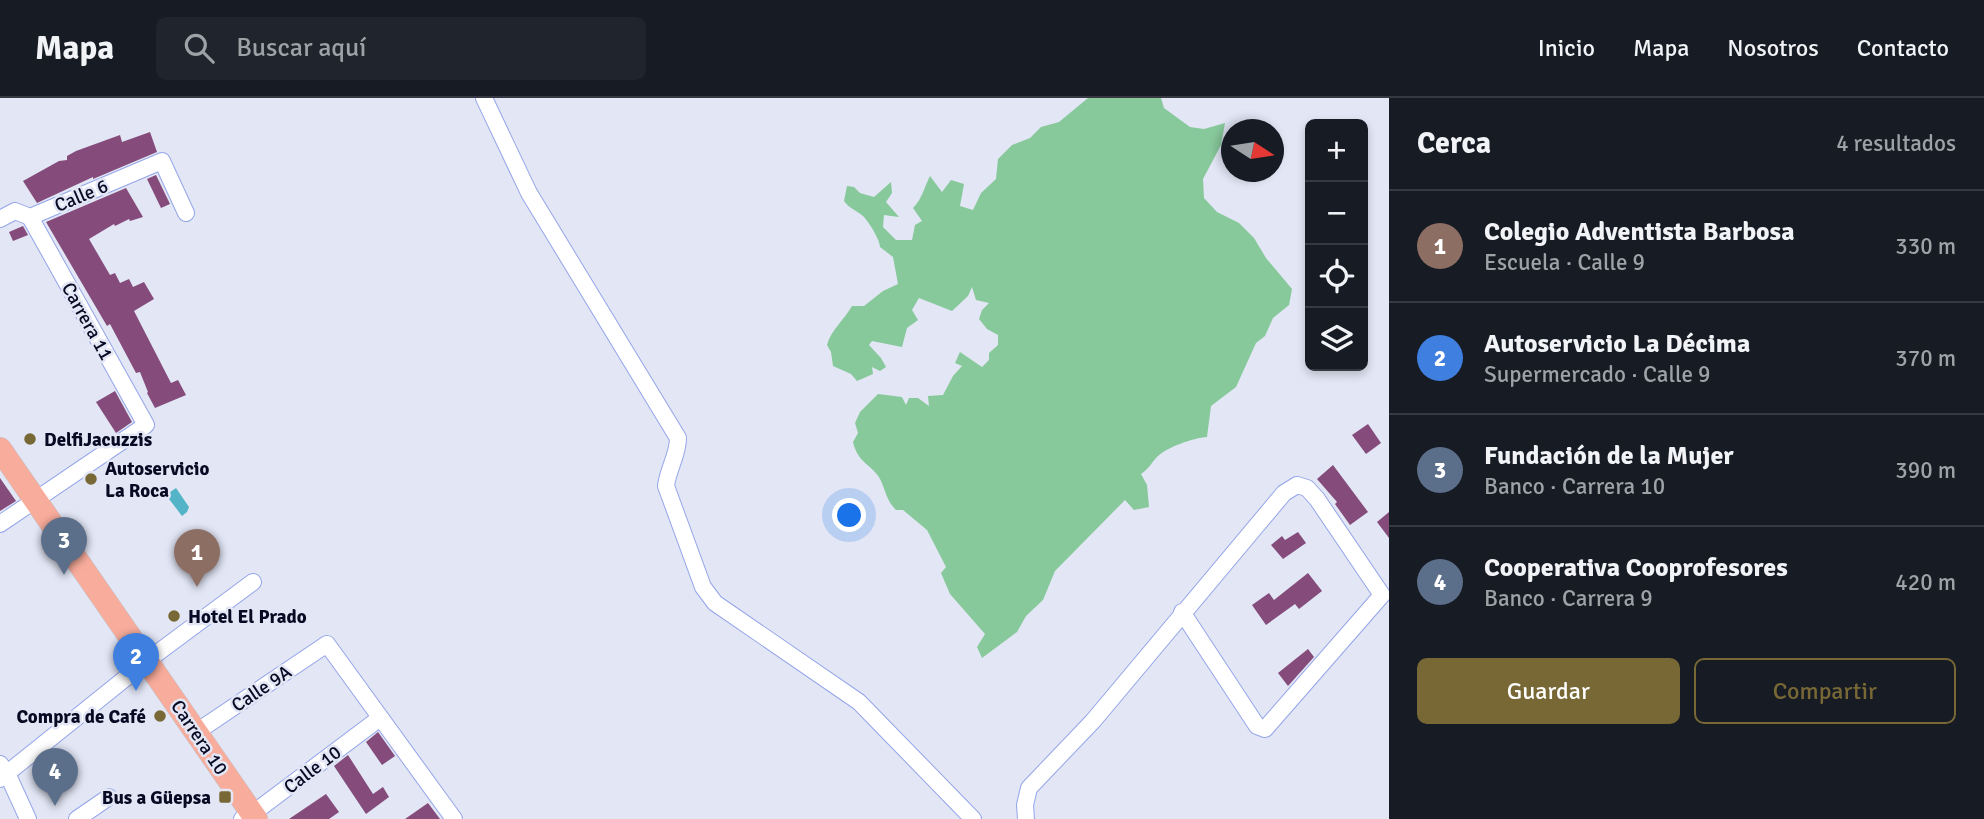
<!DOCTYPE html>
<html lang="es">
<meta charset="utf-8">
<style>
:root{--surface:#171b24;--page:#20242c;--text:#f1f3f6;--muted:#9ea1a6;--line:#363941;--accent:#776835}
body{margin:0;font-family:Signika,sans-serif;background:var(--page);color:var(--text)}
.controls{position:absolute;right:21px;top:21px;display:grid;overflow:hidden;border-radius:10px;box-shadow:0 4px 10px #0003}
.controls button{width:63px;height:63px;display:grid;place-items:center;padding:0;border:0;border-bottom:2px solid var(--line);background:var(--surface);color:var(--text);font:35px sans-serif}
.compass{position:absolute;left:1221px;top:21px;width:63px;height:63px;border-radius:50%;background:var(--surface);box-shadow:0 4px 10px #0003;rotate:102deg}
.you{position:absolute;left:850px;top:418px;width:24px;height:24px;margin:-18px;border:5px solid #fff;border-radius:50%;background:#1a73e8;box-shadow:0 0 0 10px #1a73e833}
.badge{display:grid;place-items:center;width:46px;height:46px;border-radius:50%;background:var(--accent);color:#fff;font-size:23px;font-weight:700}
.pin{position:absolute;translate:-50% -58px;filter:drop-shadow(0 2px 4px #0008)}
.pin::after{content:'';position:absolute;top:37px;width:24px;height:21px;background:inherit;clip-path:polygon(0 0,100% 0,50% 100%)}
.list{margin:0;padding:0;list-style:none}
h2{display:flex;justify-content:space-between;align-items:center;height:91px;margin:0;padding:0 28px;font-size:30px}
h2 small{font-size:23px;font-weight:400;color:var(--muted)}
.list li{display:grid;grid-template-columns:46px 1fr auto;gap:21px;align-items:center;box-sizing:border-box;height:112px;padding:0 28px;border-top:2px solid var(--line)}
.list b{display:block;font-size:26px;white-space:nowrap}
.list p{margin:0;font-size:23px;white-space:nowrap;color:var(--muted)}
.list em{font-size:23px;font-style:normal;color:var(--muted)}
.actions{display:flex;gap:14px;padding:21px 28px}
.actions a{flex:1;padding:16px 0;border:2px solid var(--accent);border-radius:10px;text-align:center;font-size:24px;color:var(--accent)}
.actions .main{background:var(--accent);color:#fff}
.icon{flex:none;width:38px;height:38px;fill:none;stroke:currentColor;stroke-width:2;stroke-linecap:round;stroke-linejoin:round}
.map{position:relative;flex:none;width:1389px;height:721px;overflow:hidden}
header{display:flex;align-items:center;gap:42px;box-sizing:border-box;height:98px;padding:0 35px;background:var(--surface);border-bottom:2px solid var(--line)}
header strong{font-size:33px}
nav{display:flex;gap:38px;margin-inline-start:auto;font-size:24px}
.search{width:490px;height:63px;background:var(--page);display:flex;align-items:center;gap:18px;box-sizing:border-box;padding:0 24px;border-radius:10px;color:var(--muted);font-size:26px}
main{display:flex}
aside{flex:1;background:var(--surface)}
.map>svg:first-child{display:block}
.forest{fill:#88c99b}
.water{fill:#54b4c7}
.building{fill:#844b7b}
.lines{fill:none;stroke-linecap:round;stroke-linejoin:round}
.minor-casing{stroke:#94a5e9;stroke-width:18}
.highway-casing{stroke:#c3c4ca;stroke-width:24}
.minor{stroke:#fff;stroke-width:16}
.highway{stroke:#f8ac9b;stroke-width:23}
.poi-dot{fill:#776835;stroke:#e2e6f5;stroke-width:2.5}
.labels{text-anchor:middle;stroke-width:5;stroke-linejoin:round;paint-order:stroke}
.street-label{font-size:19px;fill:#070a22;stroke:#e2e6f5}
.poi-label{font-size:19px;font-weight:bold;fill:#070a22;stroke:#e2e6f5;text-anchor:start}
</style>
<header>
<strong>Mapa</strong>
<div class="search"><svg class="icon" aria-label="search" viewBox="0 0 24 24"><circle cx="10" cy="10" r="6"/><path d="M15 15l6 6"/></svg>Buscar aquí</div>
<nav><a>Inicio</a><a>Mapa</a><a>Nosotros</a><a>Contacto</a></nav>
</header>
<main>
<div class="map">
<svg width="1389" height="721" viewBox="0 0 1389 721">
<rect width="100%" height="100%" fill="#e2e6f5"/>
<!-- forest -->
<path class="forest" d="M 1088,0 L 1161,0 L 1164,10 L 1190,29 L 1204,31 L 1225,25 L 1221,47 L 1203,81 L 1204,100 L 1217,114 L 1239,125 L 1254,140 L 1266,160 L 1292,191 L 1289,207 L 1273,220 L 1265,238 L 1256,245 L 1236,289 L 1211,308 L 1207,339 C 1193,340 1167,349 1157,359 C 1151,365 1149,371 1141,376 L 1147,387 L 1149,409 L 1134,412 L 1125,402 L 1055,473 L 1043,502 L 1026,518 L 1017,534 L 982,560 L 977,549 L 985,536 L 950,496 L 941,475 L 946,469 L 927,432 L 903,412 L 896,412 C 886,402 886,393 880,381 C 872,366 858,366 853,344 L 858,335 L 855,325 L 860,314 L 878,296 L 902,299 L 906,307 L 909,300 L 918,300 L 929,308 L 928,298 L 943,297 L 953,278 L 962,268 L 955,265 L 960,254 L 982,269 L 989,262 L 989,255 L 998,247 L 998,237 L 987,231 L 979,221 L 982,212 L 989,205 L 976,202 L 972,189 L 968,198 L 952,213 L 919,200 L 912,212 L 918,222 L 907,230 L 902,249 L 872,243 L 869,247 L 881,260 L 886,269 L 880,273 L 872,269 L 873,276 L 857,283 L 851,276 L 833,268 L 831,254 L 827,247 C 831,232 844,222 852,208 L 864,208 L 883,193 L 898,186 L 893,159 L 880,149 C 880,142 869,124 863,118 C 856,112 850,111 844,103 L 847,88 L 854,89 L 860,95 L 874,99 L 891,84 L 892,95 L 886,104 L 899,119 L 884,117 L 883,129 L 896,142 L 912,142 L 915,127 L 922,123 L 913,110 C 922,101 924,90 930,78 L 942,94 L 951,82 L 964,86 L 960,108 L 973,112 L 981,95 L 996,81 L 998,61 L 1012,47 L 1030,40 L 1041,29 L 1059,24 Z"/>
<!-- water -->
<path class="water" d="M 176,390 L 189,409 L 187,414 L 182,418 L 166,397 Z"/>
<!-- building -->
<g class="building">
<path d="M 150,34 L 157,54 L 93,81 L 93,79 L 37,105 L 23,83 L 59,63 L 67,62 L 67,58 L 76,53 L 120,37 L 122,44 Z"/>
<path d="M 156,77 L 170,106 L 161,110 L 147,81 Z"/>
<path d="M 126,90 L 143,119 L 130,123 L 129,121 L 115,128 L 114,126 L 89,141 L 110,177 L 115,175 L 120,185 L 129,181 L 133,189 L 144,184 L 154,201 L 134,213 L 171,285 L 178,282 L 186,297 L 155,310 L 147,295 L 148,294 L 140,274 L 136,275 L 110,226 L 107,228 L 46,124 Z"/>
<path d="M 23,128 L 28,137 L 13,143 L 9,134 Z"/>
<path d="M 115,293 L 132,324 L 116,335 L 96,304 Z"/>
<path d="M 1368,326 L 1381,345 L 1366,356 L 1352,337 Z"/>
<path d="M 1333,367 L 1368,414 L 1350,427 L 1335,406 L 1337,404 L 1317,381 Z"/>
<path d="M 0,380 L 16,403 L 0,413 Z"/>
<path d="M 1389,414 L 1389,440 L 1377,424 Z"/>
<path d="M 1298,434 L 1306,445 L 1283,461 L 1271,447 L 1282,438 L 1285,442 Z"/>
<path d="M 1308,475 L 1322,493 L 1299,511 L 1295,506 L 1266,527 L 1252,507 L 1269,495 L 1274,502 Z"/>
<path d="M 1308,551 L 1314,559 L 1288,588 L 1278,575 Z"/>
<path d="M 378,634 L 395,658 L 382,667 L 366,644 Z"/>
<path d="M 348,657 L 373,696 L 383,689 L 389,699 L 366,716 L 334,668 Z"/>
<path d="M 326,696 L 339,714 L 329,721 L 289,721 Z"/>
<path d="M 428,705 L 440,721 L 405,721 Z"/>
</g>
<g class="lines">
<!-- minor casing -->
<g class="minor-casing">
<g id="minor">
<path d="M 484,0 L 529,95 L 678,340 C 678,357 668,371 666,388 L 703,489 L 715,505 L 859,604 L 973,721"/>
<path d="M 0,121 L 15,113 L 30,119 L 162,63 L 186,115"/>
<path d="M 0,426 L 146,327 L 30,119"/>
<path d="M 195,635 L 327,546 L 454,721"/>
<path d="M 0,666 L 7,675 L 28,721"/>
<path d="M 0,681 L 148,562 L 253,484"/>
<path d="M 77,721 L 109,699"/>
<path d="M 242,721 L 252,716 L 380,620"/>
<path d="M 1026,721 L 1025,707 L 1029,690 L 1093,623 L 1284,395 L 1297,387 L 1307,390 L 1317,401 L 1382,497 L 1265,631 L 1257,628 L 1182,514"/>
</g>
</g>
<!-- highway casing -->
<g class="highway-casing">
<path id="highway" d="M 0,351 L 256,721"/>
</g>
<!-- minor -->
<use href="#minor" class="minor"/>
<!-- highway -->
<use href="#highway" class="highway"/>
</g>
<!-- markers -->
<g class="poi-dot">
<circle cx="30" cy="341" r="7"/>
<circle cx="91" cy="381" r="7"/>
<circle cx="174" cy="518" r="7"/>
<circle cx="160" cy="618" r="7"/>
<rect x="218" y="692" width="14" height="14" rx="3.5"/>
</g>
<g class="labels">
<!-- street labels -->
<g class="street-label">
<text transform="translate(81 97) rotate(-23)" y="7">Calle 6</text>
<text transform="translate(88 223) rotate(61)" y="7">Carrera 11</text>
<text transform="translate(261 590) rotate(-34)" y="7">Calle 9A</text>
<text transform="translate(200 639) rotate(56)" y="7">Carrera 10</text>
<text transform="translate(312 671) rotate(-37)" y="7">Calle 10</text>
</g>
<!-- poi labels -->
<g class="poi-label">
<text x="44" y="348">DelfiJacuzzis</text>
<text x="105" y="377">Autoservicio<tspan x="105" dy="22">La Roca</tspan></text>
<text x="188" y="525">Hotel El Prado</text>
<text x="146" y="625" text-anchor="end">Compra de Café</text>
<text x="211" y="706" text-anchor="end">Bus a Güepsa</text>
</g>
</g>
</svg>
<div class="controls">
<button>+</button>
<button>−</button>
<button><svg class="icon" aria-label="locate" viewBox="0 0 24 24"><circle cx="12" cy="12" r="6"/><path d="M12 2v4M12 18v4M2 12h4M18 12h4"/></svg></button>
<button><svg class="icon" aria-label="layers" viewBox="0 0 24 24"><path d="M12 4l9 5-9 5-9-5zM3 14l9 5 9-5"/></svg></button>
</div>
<svg class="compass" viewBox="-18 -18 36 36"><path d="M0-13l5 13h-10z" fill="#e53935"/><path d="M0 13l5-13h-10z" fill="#9ea1a6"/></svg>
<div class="you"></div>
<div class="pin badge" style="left:197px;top:489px;background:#8d6e63">1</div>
<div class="pin badge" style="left:136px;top:593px;background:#3f7fe0">2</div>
<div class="pin badge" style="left:64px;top:477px;background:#5c6f8a">3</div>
<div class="pin badge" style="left:55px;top:708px;background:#5c6f8a">4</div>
</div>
<aside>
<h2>Cerca<small>4 resultados</small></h2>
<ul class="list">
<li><span class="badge" style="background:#8d6e63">1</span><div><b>Colegio Adventista Barbosa</b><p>Escuela · Calle 9</p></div><em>330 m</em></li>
<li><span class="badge" style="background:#3f7fe0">2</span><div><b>Autoservicio La Décima</b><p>Supermercado · Calle 9</p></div><em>370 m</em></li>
<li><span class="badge" style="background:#5c6f8a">3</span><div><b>Fundación de la Mujer</b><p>Banco · Carrera 10</p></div><em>390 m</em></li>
<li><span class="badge" style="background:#5c6f8a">4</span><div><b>Cooperativa Cooprofesores</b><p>Banco · Carrera 9</p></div><em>420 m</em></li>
</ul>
<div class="actions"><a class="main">Guardar</a><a>Compartir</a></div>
</aside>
</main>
